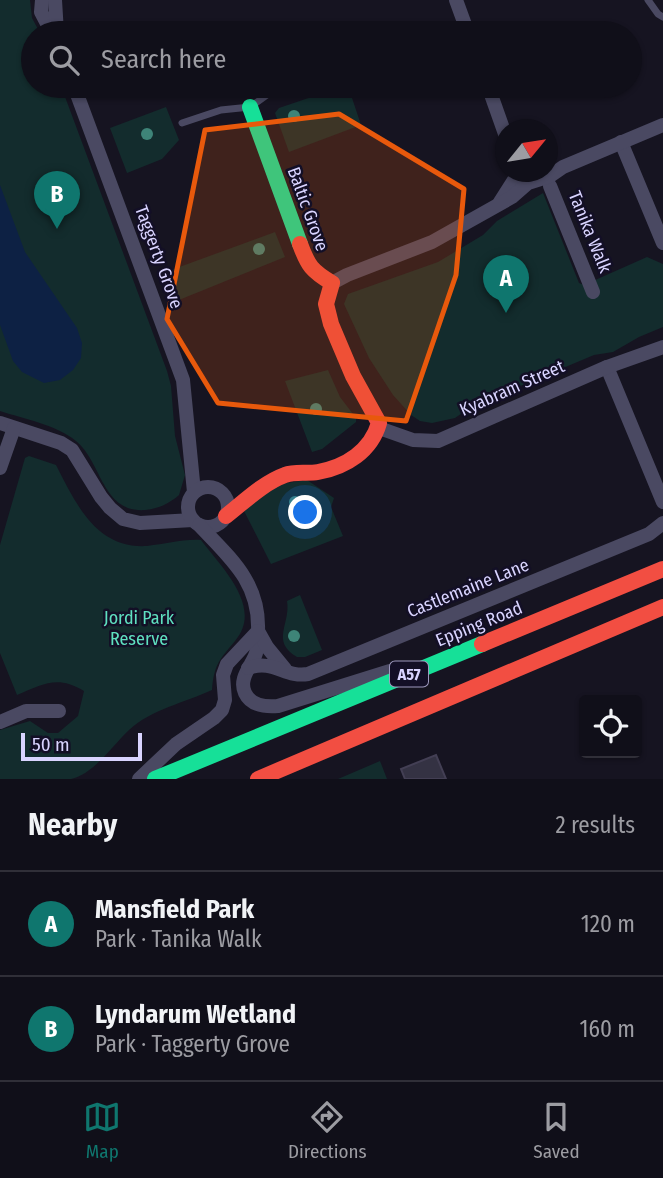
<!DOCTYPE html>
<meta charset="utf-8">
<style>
:root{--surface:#100f19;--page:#191822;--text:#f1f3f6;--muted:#9c9ca2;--line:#302f38;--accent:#0f766e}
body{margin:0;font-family:"Fira Sans Condensed",sans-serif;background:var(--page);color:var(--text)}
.controls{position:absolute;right:21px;bottom:21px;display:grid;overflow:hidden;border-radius:7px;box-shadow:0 2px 5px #0004}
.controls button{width:63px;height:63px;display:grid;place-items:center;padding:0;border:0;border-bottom:2px solid var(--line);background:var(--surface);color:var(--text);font:35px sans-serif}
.compass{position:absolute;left:495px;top:119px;width:63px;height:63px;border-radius:50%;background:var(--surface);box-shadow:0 2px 5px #0004;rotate:60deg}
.scale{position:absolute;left:21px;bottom:18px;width:121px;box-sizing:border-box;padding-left:7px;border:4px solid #d9d4ff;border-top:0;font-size:19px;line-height:24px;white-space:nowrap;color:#d9d4ff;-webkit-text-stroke:5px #130f26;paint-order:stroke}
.you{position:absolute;left:306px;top:513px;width:24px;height:24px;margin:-18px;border:5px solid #fff;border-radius:50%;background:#1a73e8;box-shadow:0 0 0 10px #1a73e833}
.badge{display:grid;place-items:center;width:46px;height:46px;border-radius:50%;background:var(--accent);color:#fff;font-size:23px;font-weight:700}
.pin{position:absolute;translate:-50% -58px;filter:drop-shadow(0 2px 4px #0008)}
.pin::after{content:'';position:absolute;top:37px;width:24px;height:21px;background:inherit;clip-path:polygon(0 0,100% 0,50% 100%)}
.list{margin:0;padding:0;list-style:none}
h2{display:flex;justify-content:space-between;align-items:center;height:91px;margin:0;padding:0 28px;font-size:30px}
h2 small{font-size:23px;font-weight:400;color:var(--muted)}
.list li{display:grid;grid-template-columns:46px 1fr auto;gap:21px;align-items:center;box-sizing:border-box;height:105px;padding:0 28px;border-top:2px solid var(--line)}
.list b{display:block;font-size:26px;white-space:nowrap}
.list p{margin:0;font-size:23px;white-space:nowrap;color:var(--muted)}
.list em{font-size:23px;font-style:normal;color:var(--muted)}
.icon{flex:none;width:38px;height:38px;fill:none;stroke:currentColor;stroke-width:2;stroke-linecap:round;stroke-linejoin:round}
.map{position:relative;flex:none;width:663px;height:779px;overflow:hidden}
.search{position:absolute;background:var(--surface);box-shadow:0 2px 5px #0004;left:21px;right:21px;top:21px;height:77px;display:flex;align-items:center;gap:18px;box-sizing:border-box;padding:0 24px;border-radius:38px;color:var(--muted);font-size:26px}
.sheet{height:301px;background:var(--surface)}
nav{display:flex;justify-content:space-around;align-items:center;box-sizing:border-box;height:98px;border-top:2px solid var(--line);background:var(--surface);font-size:19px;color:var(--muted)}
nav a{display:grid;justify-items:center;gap:4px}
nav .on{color:var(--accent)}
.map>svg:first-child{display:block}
.green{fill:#132c2d}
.water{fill:#0d2144}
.building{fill:#343243;stroke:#433f54;stroke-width:2}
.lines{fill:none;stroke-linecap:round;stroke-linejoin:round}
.lane{stroke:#4a4962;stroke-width:7}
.street{stroke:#4a4962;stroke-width:14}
.fast{stroke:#16e098;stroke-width:16}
.jam{stroke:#f24e42;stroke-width:16}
.tree{fill:#3e8478}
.marked{fill:#e8590c;fill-opacity:0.2;stroke:#e8590c;stroke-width:5;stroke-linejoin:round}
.labels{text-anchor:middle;stroke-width:5;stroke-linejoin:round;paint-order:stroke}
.shield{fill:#130f26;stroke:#9e99be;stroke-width:2}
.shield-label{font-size:16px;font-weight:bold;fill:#d9d4ff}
.street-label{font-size:18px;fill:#d9d4ff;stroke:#130f26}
.park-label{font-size:18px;fill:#5fe0c0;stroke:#130f26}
</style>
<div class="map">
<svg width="663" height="779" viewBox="0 0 663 779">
<rect width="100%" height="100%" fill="#161421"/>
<!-- green -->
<g class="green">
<path d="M 0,0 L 30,0 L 32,18 L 40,33 L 33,33 L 33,86 L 61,86 L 167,371 L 171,386 L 175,436 L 185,475 L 179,495 C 170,503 158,509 145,510 C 102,513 102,462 76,441 C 57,425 24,419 0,411 Z"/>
<path d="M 344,86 L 348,86 L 361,125 L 289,152 L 275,113 L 279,108 Z"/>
<path d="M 166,107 L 179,140 L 162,159 L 127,173 L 110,128 Z"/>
<path d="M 543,193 L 579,283 L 584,285 L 647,257 L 663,264 L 663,327 L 639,337 L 613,352 L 594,355 L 525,384 L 468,409 L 455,418 L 432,423 L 420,421 L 411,415 L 393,395 L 369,358 L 344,304 L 348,294 L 438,262 L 483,235 L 497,221 Z"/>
<path d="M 275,232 L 285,257 L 174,302 L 163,273 Z"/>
<path d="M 328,370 L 340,397 L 356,418 L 356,422 L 322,449 L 312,452 L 285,381 Z"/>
<path d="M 29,456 L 56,465 C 76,504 96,549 147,546 C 166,544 182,539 201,540 C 221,567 264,607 235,641 C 219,660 214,665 212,690 C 184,703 152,709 129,730 C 112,746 94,774 71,779 C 56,779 18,779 0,779 L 0,730 L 30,721 L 48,733 L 58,733 L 78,716 L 84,691 C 57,675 44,684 17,695 L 0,653 L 0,545 L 25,458 Z"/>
<path d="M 307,480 L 334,498 L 331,507 L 343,536 L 271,564 L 243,509 L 280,484 Z"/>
<path d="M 300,595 L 322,650 L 305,657 L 297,657 C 270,641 291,624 287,601 Z"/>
<path d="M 380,761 L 387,779 L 338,779 Z"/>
</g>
<!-- water -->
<path class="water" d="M 0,185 L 25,252 L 77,328 L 82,343 L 81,358 L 73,370 L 60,380 L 44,383 L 22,372 L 13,361 L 0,325 Z"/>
<!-- building -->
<path class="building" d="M 436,755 L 446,779 L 405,779 L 401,769 Z"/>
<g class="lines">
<!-- lane -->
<g class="lane">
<path d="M 648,0 L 658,14 L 663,17"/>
<path d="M 182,123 L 221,110 L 250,107 L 274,90 L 286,86"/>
</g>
<!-- street -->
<g class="street">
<path d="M 42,0 L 41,12 L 52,33"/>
<path d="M 55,0 L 57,33"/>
<path d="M 456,0 L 468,33"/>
<path d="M 74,86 L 183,380 L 194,492"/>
<path d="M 488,86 L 505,134"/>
<path d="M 621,142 L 663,243"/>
<path d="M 550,186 L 593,292"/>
<path d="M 500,202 L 519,172"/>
<path d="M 332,283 L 347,275 L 432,242 L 512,197 L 528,183 L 550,176 L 563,167 L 663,125"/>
<path d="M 607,367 L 663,502"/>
<path d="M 0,423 L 61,443 L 72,450 L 101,497 L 110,508 L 123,519 L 140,523 L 193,520"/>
<path d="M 379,428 L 413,440 L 438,441 L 607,367 L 663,347"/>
<path d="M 0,468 L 14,428"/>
<circle cx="208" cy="507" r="20"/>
<path d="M 199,525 C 230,558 260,582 258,631 C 258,638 258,646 256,653 C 252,666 238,678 245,693 C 251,706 265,707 278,706 L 390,671"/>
<path d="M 258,631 L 267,647 L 285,669"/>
<path d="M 248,668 C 274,659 285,678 308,674 L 649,534 L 663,523"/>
<path d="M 0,722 L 26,711 L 59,711"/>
<path d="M 139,779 L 176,744 L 214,718 L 222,710 L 225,700 L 223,675 L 227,664 L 258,631"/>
</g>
<!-- fast -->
<g class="fast">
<path d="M 250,107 L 300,244"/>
<path d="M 155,779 L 482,644"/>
</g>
<!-- jam -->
<g class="jam">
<path d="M 226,516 C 244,502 263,483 285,475 C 295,471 307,474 318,472 C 346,467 371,451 379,423 L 353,376 L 331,324 L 326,304 L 332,283 C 312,271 308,266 300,244"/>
<path d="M 482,644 L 663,569"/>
<path d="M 258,779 L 663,607"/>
</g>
</g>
<!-- trees -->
<g class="tree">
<circle cx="294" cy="116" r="6"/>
<circle cx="147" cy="134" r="6"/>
<circle cx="259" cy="249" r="6"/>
<circle cx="316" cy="409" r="6"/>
<circle cx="295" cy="502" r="6"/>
<circle cx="294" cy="636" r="6"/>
</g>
<!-- marked area -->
<path class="marked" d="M 339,114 L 464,189 L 456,275 L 406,421 L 218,403 L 167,319 L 205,130 Z"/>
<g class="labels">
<!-- shield labels -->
<rect class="shield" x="390" y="661.5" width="38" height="25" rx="5"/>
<g class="shield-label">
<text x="409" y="680">A57</text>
</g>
<!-- street labels -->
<g class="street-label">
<text transform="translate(308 209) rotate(70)" y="6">Baltic Grove</text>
<text transform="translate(590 232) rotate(68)" y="6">Tanika Walk</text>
<text transform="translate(159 257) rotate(70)" y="6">Taggerty Grove</text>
<text transform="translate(512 388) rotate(-24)" y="6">Kyabram Street</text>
<text transform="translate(468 588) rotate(-22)" y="6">Castlemaine Lane</text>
<text transform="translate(479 624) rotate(-22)" y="6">Epping Road</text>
</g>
<!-- park labels -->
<g class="park-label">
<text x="139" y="624">Jordi Park<tspan x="139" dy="21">Reserve</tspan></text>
</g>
</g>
</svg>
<div class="controls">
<button><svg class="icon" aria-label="locate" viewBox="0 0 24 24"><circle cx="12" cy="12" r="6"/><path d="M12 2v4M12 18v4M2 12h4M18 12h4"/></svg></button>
</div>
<svg class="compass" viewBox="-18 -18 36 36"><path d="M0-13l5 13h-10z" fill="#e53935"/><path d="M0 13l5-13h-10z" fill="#9c9ca2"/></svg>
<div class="scale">50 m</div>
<div class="you"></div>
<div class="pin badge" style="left:506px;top:313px">A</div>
<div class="pin badge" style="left:57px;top:229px">B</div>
<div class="search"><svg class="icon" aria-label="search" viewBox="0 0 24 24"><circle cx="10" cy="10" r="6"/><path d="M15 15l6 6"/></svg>Search here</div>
</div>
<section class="sheet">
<h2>Nearby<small>2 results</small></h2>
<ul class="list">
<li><span class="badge">A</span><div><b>Mansfield Park</b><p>Park · Tanika Walk</p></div><em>120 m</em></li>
<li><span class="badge">B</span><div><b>Lyndarum Wetland</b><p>Park · Taggerty Grove</p></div><em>160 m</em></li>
</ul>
</section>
<nav>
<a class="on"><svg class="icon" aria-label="map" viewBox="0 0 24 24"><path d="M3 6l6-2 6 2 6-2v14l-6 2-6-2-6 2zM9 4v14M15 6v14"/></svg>Map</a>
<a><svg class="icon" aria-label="directions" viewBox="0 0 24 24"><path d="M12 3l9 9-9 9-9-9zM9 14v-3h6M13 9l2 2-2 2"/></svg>Directions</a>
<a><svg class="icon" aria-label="saved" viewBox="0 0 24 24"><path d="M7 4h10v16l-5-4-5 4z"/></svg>Saved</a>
</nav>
